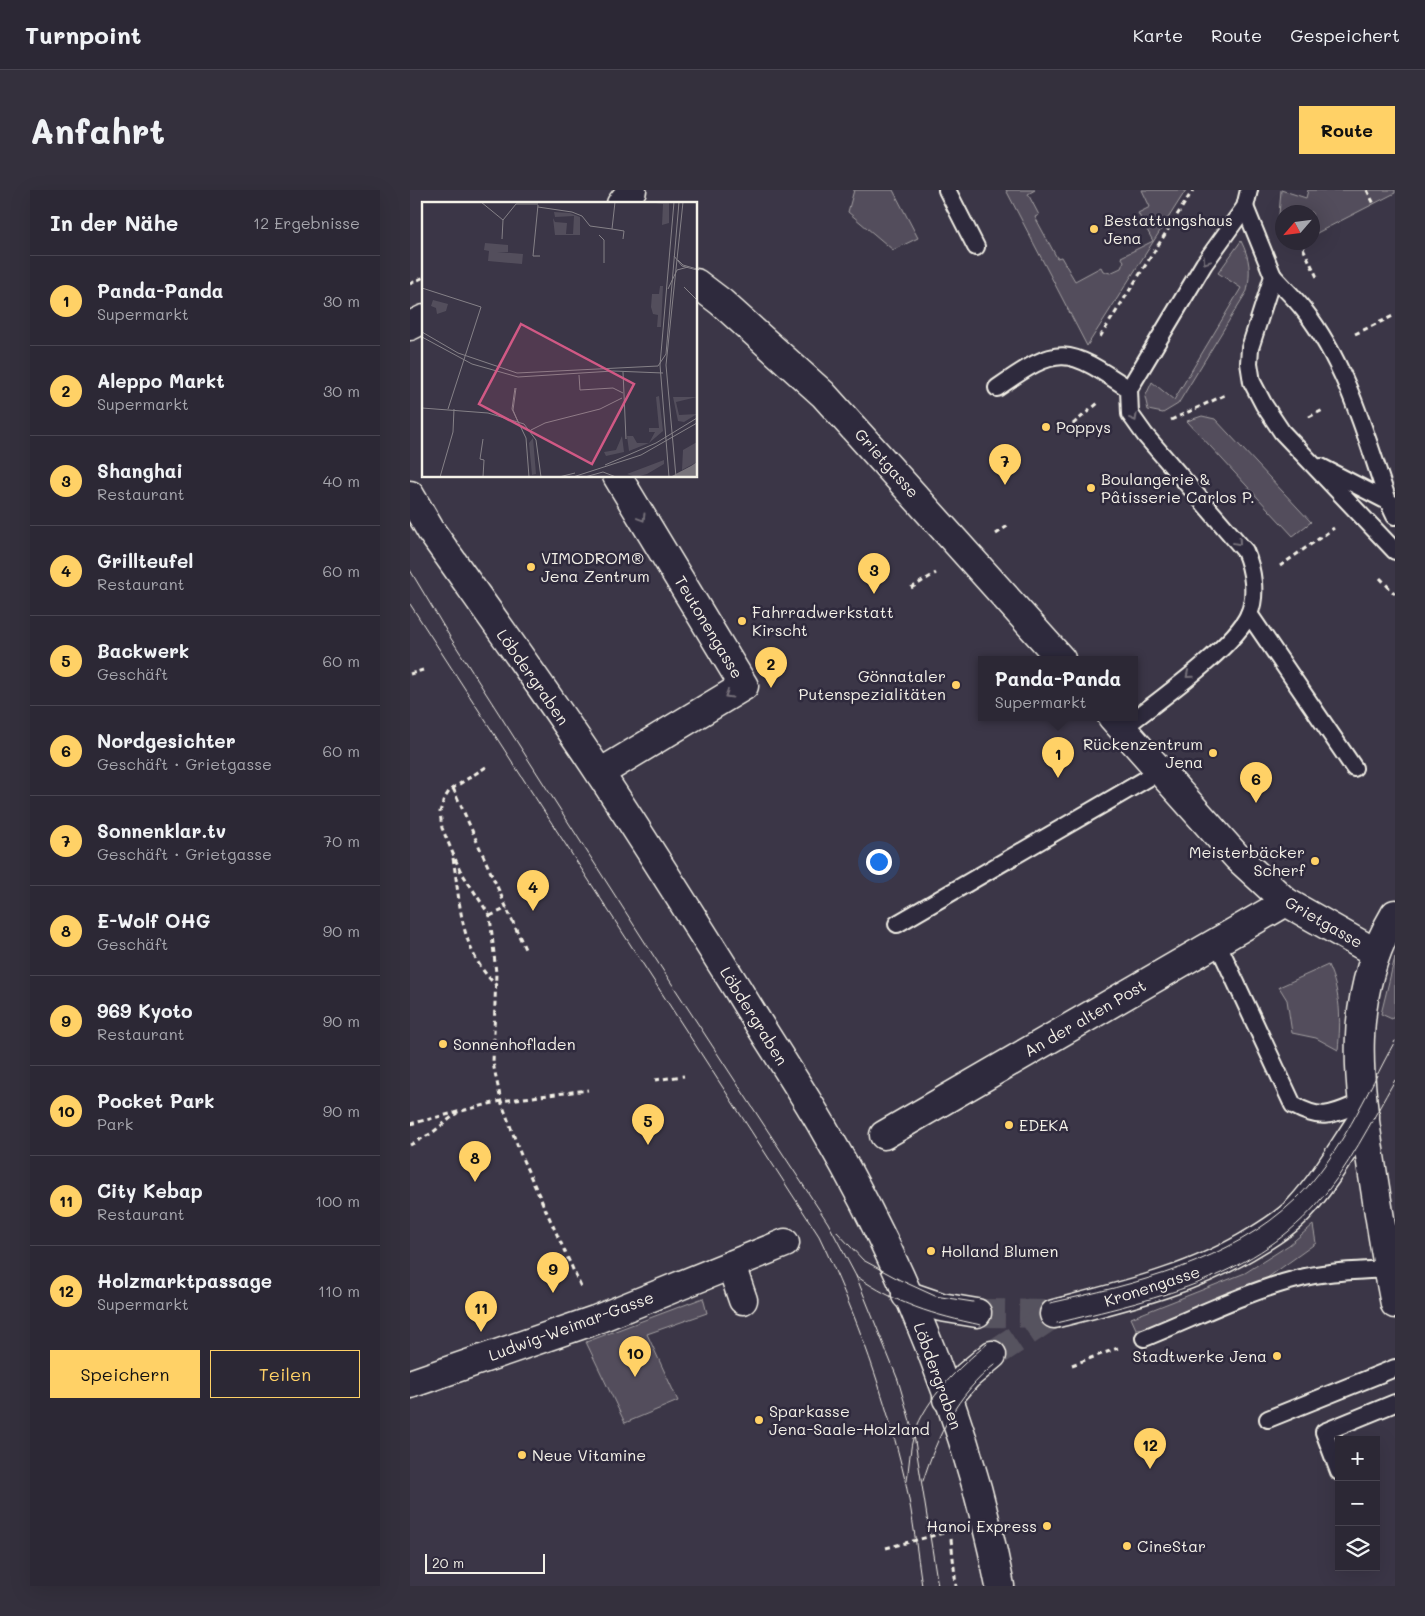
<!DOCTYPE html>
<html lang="de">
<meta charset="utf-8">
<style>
:root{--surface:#2c2835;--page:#34303d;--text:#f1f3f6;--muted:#a6a6ad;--line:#484450;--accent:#ffd166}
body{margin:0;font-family:Mali,sans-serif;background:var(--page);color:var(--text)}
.controls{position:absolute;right:15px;bottom:15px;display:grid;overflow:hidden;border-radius:0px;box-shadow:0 5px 20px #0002}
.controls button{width:45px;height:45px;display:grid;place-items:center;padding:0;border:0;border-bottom:1px solid var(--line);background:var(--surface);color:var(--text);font:25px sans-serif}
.compass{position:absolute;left:865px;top:15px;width:45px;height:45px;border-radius:50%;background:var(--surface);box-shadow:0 5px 20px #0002;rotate:242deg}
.scale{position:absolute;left:15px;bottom:12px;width:120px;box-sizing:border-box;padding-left:5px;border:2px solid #f4f1e8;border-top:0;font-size:14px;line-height:18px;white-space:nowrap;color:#f4f1e8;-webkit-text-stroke:4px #2f2a3d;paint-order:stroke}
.you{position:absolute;left:468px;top:671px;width:18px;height:18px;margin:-12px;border:4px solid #fff;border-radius:50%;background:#1a73e8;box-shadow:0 0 0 8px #1a73e833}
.badge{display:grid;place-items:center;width:32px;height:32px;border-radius:50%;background:var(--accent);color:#111;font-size:16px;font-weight:700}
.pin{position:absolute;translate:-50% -41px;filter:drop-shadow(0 1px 2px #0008)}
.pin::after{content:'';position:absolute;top:26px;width:18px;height:15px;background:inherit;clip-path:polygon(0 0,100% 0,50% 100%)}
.popup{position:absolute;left:568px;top:466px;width:160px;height:65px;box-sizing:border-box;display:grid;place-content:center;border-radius:0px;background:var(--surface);filter:drop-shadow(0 1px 4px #0005);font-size:16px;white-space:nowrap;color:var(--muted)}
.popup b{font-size:19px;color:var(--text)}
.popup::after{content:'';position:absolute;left:50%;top:100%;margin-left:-10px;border:10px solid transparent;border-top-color:var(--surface)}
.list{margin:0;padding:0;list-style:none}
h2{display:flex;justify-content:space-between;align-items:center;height:65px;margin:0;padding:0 20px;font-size:21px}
h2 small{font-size:16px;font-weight:400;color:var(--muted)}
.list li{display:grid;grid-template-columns:32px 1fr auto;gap:15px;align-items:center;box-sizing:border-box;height:90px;padding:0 20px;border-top:1px solid var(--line)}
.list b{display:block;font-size:19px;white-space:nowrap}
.list p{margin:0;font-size:16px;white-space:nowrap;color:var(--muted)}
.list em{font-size:16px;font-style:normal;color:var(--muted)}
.actions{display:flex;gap:10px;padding:15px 20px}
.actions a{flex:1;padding:11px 0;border:1px solid var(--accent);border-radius:0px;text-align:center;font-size:18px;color:var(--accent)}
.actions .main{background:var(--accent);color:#111}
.icon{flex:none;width:28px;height:28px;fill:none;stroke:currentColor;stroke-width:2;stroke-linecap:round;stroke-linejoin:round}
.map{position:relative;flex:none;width:985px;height:1396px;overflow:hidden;border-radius:0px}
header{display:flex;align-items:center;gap:30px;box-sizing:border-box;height:70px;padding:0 25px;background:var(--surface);border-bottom:1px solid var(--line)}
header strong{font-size:24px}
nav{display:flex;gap:28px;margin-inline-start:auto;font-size:18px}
.intro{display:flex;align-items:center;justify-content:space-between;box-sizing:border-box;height:120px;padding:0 30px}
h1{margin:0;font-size:35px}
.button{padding:12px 22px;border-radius:0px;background:var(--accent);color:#111;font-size:18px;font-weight:700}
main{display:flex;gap:30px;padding:0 30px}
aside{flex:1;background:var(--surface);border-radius:0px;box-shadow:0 5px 20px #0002}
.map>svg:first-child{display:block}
.green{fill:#534e5c;stroke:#a4a0a2}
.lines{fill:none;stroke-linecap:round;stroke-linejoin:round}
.street-tunnel{stroke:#57525f;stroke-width:28;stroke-dasharray:28 14;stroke-linecap:butt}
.lane-casing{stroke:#f4f1e8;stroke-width:20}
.street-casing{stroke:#f4f1e8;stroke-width:31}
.secondary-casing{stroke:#f4f1e8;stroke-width:31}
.path{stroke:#f4f1e8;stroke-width:3;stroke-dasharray:5 4;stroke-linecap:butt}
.lane{stroke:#2f2a3d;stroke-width:16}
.street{stroke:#2f2a3d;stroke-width:28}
.secondary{stroke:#2f2a3d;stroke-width:28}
.tram{stroke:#f4f1e8;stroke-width:1}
.oneway{stroke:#747079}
.poi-dot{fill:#ffd166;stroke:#2f2a3d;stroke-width:2}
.labels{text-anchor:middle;stroke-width:5;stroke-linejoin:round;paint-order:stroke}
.poi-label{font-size:16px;fill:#f4f1e8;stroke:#2f2a3d;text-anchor:start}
.street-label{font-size:16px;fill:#f4f1e8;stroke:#2f2a3d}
.inset-road{fill:none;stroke:#858187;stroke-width:1}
.view{fill:#d15985;fill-opacity:0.15;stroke:#d15985;stroke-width:2.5}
.inset-edge{fill:none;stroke:#f4f1e8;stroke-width:2.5}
</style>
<header>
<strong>Turnpoint</strong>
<nav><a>Karte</a><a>Route</a><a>Gespeichert</a></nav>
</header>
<div class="intro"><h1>Anfahrt</h1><a class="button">Route</a></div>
<main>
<aside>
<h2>In der Nähe<small>12 Ergebnisse</small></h2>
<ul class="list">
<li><span class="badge">1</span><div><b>Panda-Panda</b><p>Supermarkt</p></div><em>30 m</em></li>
<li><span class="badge">2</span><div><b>Aleppo Markt</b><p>Supermarkt</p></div><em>30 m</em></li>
<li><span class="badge">3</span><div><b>Shanghai</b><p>Restaurant</p></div><em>40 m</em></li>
<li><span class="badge">4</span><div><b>Grillteufel</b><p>Restaurant</p></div><em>60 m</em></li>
<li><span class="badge">5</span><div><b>Backwerk</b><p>Geschäft</p></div><em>60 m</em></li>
<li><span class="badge">6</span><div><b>Nordgesichter</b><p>Geschäft · Grietgasse</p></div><em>60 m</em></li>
<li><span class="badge">7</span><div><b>Sonnenklar.tv</b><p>Geschäft · Grietgasse</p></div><em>70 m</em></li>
<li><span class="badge">8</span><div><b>E-Wolf OHG</b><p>Geschäft</p></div><em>90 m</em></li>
<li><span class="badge">9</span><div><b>969 Kyoto</b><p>Restaurant</p></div><em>90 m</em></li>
<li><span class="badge">10</span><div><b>Pocket Park</b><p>Park</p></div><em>90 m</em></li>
<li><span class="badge">11</span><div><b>City Kebap</b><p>Restaurant</p></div><em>100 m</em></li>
<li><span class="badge">12</span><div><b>Holzmarktpassage</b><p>Supermarkt</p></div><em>110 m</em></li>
</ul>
<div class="actions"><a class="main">Speichern</a><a>Teilen</a></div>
</aside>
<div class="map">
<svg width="985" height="1396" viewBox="0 0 985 1396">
<rect width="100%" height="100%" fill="#3b3647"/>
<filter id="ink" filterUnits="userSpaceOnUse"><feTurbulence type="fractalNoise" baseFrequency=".02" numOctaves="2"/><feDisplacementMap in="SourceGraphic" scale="10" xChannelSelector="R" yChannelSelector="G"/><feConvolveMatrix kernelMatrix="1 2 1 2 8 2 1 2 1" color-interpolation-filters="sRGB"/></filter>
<g filter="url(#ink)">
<!-- green -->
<g class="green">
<path d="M 444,0 L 483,0 L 508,48 L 483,60 L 438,22 Z"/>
<path d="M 596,0 L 625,0 L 618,4 L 629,25 L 625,27 L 647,68 L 651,67 L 665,91 L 691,77 L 693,81 L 700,83 L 711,78 L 714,71 L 711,67 L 743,51 L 728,23 L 740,17 L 732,0 L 776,0 L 677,156 Z"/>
<path d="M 871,0 L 896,8 L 898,0 L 985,0 L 985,3 L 903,45 L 902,22 L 872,22 L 872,33 L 869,25 Z"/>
<path d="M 831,51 C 840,69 841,81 837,101 L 768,214 L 753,223 L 738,220 L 735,207 L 742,192 L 764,210 L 831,98 L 808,83 Z"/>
<path d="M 792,226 L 805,229 L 901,332 L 883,346 L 777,231 Z"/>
<path d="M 985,767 L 985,824 L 982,829 L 971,824 Z"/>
<path d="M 918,775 C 931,803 931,830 928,860 L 906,848 L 882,843 L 877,810 L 869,797 Z"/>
<path d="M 903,1035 L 906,1053 L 846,1096 L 747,1138 L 726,1139 L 721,1128 L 835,1083 L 879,1055 Z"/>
<path d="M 293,1108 L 297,1123 L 237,1144 L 268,1211 L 215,1233 L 176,1152 Z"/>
</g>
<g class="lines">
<!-- street-tunnel -->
<g class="street-tunnel">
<path d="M 567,1123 L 644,1124"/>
<path d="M 582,1165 L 644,1124"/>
</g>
<!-- lane casing -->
<g class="lane-casing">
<g id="lane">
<path d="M 537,0 L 566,57"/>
<path d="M 835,17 L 863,86 L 840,158 L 839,173 L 842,192 L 854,215 L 872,242 L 985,361"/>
<path d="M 863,86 C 873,97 885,108 894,120 C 937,175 956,247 978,311 L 985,326"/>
<path d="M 587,198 C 650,154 656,157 719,199"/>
<path d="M 911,277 L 983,314"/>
<path d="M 839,424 L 944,578"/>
<path d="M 712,539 C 743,514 825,457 839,424 C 847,405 843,380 835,361 L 735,245 L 720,224 L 719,199 L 794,74 L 835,17 L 839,0"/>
<path d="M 487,734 L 750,581"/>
<path d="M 807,752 L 883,915 C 913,932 923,924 952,912"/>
<path d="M 734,1148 C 784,1128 835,1102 887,1089 C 916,1081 948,1081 978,1079"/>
<path d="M 858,1229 L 985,1178"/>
<path d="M 929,1282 L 914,1242 L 985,1213"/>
</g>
</g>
<!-- street casing -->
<g class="street-casing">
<g id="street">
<path d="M 211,14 L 222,0"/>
<path d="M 286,93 L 311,112 L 413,204 L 651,469"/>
<path d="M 0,136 L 14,129"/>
<path d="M 702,527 L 827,667 L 876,712 L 966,763"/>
<path d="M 190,583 L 334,496 L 207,286"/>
<path d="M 985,724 C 936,807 948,889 962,979 C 969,1024 976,1069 985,1114"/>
<path d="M 474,945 L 876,712"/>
<path d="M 321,1075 L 333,1110"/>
<path d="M 496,1105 L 531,1117 L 567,1123"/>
<path d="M 644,1124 C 714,1106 784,1090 846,1051 C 861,1042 877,1032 889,1019 C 915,991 934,957 955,926"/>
<path d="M 0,1194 L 185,1130 L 375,1053"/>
<path d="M 537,1209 L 557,1186 L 582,1165"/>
</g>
</g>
<!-- secondary casing -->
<g class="secondary-casing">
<path id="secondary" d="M 0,305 L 21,341 C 78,422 137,503 191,585 C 238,656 283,728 328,800 C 356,847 387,892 414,939 C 496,1080 559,1236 590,1396"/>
</g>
<!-- path -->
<g class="path">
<path d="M 957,0 L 964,14"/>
<path d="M 893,58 L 907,87"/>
<path d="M 0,94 L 14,87"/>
<path d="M 945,144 L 985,125"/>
<path d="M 690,147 L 783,0"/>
<path d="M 899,227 L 915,219"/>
<path d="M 761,230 L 817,204"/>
<path d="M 656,240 L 688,213"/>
<path d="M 586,344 L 599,335"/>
<path d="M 870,376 L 924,338"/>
<path d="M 970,388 L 985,404"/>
<path d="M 501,398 L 526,383"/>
<path d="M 0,484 L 13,480"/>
<path d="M 76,577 L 40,600 L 34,609 L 30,622 L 32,638 L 50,680 L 80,726 L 86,783 L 83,873 L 91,911 L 112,968 L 171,1097"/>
<path d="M 43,598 L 115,759"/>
<path d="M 43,668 C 51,715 49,759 86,795"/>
<path d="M 80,726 L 97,718"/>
<path d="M 245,890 L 274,886"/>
<path d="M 0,934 L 91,911 L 178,900"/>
<path d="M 0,955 L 22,943 L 47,923"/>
<path d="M 662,1175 L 708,1158"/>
<path d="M 541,1349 L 546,1396"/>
<path d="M 476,1358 L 541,1341"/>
</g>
<!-- lane -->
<use href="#lane" class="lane"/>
<!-- street -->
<use href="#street" class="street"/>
<!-- secondary -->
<use href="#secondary" class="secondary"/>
<!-- tram -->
<g class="tram">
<path d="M 0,380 L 40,447 L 245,768 L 418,1033 L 446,1086 L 488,1190 L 504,1245 L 528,1396"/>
<path d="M 0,414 L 409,1046 C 447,1125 476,1208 496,1294 C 503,1327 507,1362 512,1396"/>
<path d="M 427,1042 L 453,1070 L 490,1090 L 525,1106 L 563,1112"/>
<path d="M 446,1086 C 487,1114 523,1125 571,1135"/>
<path d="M 640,1113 C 726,1094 820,1072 886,1009 C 930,966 956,904 985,851"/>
<path d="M 647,1133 C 740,1110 839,1090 906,1015 C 938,979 961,932 985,890"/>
<path d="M 497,1291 C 499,1276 500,1258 504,1244 C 517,1207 548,1178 577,1154"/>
<path d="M 513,1291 C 528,1244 546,1206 585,1174"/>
</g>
</g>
<!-- one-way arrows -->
<defs><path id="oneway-chevron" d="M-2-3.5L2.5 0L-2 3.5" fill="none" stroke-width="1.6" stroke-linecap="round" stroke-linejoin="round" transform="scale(1.25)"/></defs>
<g class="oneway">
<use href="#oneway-chevron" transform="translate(796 71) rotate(124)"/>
<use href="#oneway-chevron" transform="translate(724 228) rotate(61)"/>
<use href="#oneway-chevron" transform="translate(232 328) rotate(59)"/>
<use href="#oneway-chevron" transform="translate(828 352) rotate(49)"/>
<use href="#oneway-chevron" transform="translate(779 485) rotate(140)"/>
<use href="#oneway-chevron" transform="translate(318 505) rotate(149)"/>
</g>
</g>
<!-- markers -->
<g class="poi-dot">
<circle cx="684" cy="39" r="5"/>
<circle cx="636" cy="237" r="5"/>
<circle cx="681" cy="298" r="5"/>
<circle cx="121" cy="377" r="5"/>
<circle cx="332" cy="431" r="5"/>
<circle cx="546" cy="495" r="5"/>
<circle cx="803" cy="563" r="5"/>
<circle cx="905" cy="671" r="5"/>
<circle cx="33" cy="854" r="5"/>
<circle cx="599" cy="935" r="5"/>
<circle cx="521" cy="1061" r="5"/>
<circle cx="867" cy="1166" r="5"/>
<circle cx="349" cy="1230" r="5"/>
<circle cx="112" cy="1265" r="5"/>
<circle cx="637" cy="1336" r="5"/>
<circle cx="717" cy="1356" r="5"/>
</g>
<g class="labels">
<!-- poi labels -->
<g class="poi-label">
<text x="694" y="36">Bestattungshaus<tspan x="694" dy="18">Jena</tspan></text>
<text x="646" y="243">Poppys</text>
<text x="691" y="295">Boulangerie &amp;<tspan x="691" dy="18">Pâtisserie Carlos P.</tspan></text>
<text x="131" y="374">VIMODROM®<tspan x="131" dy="18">Jena Zentrum</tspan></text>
<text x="342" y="428">Fahrradwerkstatt<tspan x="342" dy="18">Kirscht</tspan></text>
<text x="536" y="492" text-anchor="end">Gönnataler<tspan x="536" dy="18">Putenspezialitäten</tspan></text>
<text x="793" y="560" text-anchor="end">Rückenzentrum<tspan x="793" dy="18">Jena</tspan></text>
<text x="895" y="668" text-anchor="end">Meisterbäcker<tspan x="895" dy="18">Scherf</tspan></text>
<text x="43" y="860">Sonnenhofladen</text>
<text x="609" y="941">EDEKA</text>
<text x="531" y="1067">Holland Blumen</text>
<text x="857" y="1172" text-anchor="end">Stadtwerke Jena</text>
<text x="359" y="1227">Sparkasse<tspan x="359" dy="18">Jena-Saale-Holzland</tspan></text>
<text x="122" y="1271">Neue Vitamine</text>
<text x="627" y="1342" text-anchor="end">Hanoi Express</text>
<text x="727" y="1362">CineStar</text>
</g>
<!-- street labels -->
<g class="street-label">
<text transform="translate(477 273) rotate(48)" y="6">Grietgasse</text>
<text transform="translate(299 437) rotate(59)" y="6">Teutonengasse</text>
<text transform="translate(123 487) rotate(55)" y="6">Löbdergraben</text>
<text transform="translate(914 732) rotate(30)" y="6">Grietgasse</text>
<text transform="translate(344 826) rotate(58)" y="6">Löbdergraben</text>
<text transform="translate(675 828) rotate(-30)" y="6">An der alten Post</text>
<text transform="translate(742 1096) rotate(-18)" y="6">Kronengasse</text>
<text transform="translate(161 1136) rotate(-20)" y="6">Ludwig-Weimar-Gasse</text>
<text transform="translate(528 1186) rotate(70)" y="6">Löbdergraben</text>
</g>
</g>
<!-- overview -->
<g transform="translate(12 12)">
<rect width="275" height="275" fill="#3b3647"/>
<path d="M 226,0 L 247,0 L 247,21 L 240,23 L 241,2 ZM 132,10 L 148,11 L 158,15 L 158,33 L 133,33 L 131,16 L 133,20 L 145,21 L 144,32 L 151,32 L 152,14 L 133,15 ZM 63,41 L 86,43 L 86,50 L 75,50 L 101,52 L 100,62 L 66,59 L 67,49 L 62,48 ZM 238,84 L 241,84 L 239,125 L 235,125 L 236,113 L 231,112 L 229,105 L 230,92 L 237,92 ZM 11,98 L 26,102 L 24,109 L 15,112 L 14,106 L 9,104 ZM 237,194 L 241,229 L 227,241 L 233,230 L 227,230 L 227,226 L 237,226 L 234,195 ZM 251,195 L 275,195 L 254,200 L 257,213 L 275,212 L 262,220 L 256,219 ZM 200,234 L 202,250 L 184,254 L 182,250 L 194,248 ZM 205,234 L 211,234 L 215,241 L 227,241 L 207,249 ZM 111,236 L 114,272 L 110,273 L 107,241 ZM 275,240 L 275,260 L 260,268 L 261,248 ZM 242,258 L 242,262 L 225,272 L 214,275 L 205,272 Z" fill="#534e5c"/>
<path d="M 275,260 L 275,275 L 248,275 L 269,264 Z" fill="#78747b"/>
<path class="inset-road" d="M 59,0 L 81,18M 116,3 L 111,54 L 118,54M 116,5 L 150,10 L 160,14 L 168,24 L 190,27 L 193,0M 190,27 L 202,29 L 201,37M 177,33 L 182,38 L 182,61M 80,37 L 81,18 L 94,2 L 116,2M 252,54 L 260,64 L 275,68M 256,58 L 261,63 L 275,67M 262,85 L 275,98M 0,86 L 59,105 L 26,207M 246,87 L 255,68 L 266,65M 0,130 L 36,151 L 95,171 L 236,164 L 244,152 L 257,0M 0,135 L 50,162 L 96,175 L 191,169 L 241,171M 201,170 L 204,237M 157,173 L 158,188 L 191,186 L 201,191M 93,186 L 90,207 L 104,236 L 107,275M 94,186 L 91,208 L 96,220M 0,206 L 66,211 L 102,222 L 114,238 L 119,275M 109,228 L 123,221 L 178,207 L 200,196M 183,263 L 234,241 L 275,216M 18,275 L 31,230 L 32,207M 61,275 L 62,258 L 58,257 L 61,237M 137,275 L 153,271M 151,275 L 219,253 L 275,221M 163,275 L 181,270 L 194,275M 247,275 L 238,163 L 252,0M 254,275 L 244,163 L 261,0"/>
<path class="view" d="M 99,122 L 212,182 L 170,262 L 57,202 Z"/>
<rect width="275" height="275" class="inset-edge"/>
</g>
</svg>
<div class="controls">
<button>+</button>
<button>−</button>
<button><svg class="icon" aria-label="layers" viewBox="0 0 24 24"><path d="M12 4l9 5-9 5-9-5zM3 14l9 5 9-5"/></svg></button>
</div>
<svg class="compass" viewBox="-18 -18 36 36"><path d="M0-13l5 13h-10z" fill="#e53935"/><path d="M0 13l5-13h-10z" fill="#a6a6ad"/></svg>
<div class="scale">20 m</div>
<div class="you"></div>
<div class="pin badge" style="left:648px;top:588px">1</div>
<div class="popup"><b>Panda-Panda</b>Supermarkt</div>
<div class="pin badge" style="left:361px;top:498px">2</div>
<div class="pin badge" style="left:464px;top:404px">3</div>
<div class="pin badge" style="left:123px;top:721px">4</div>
<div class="pin badge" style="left:238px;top:955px">5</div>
<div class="pin badge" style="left:846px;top:613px">6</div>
<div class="pin badge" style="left:595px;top:295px">7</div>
<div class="pin badge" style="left:65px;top:992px">8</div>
<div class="pin badge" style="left:143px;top:1103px">9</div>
<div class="pin badge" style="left:225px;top:1187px">10</div>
<div class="pin badge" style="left:71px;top:1142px">11</div>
<div class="pin badge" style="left:740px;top:1279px">12</div>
</div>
</main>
